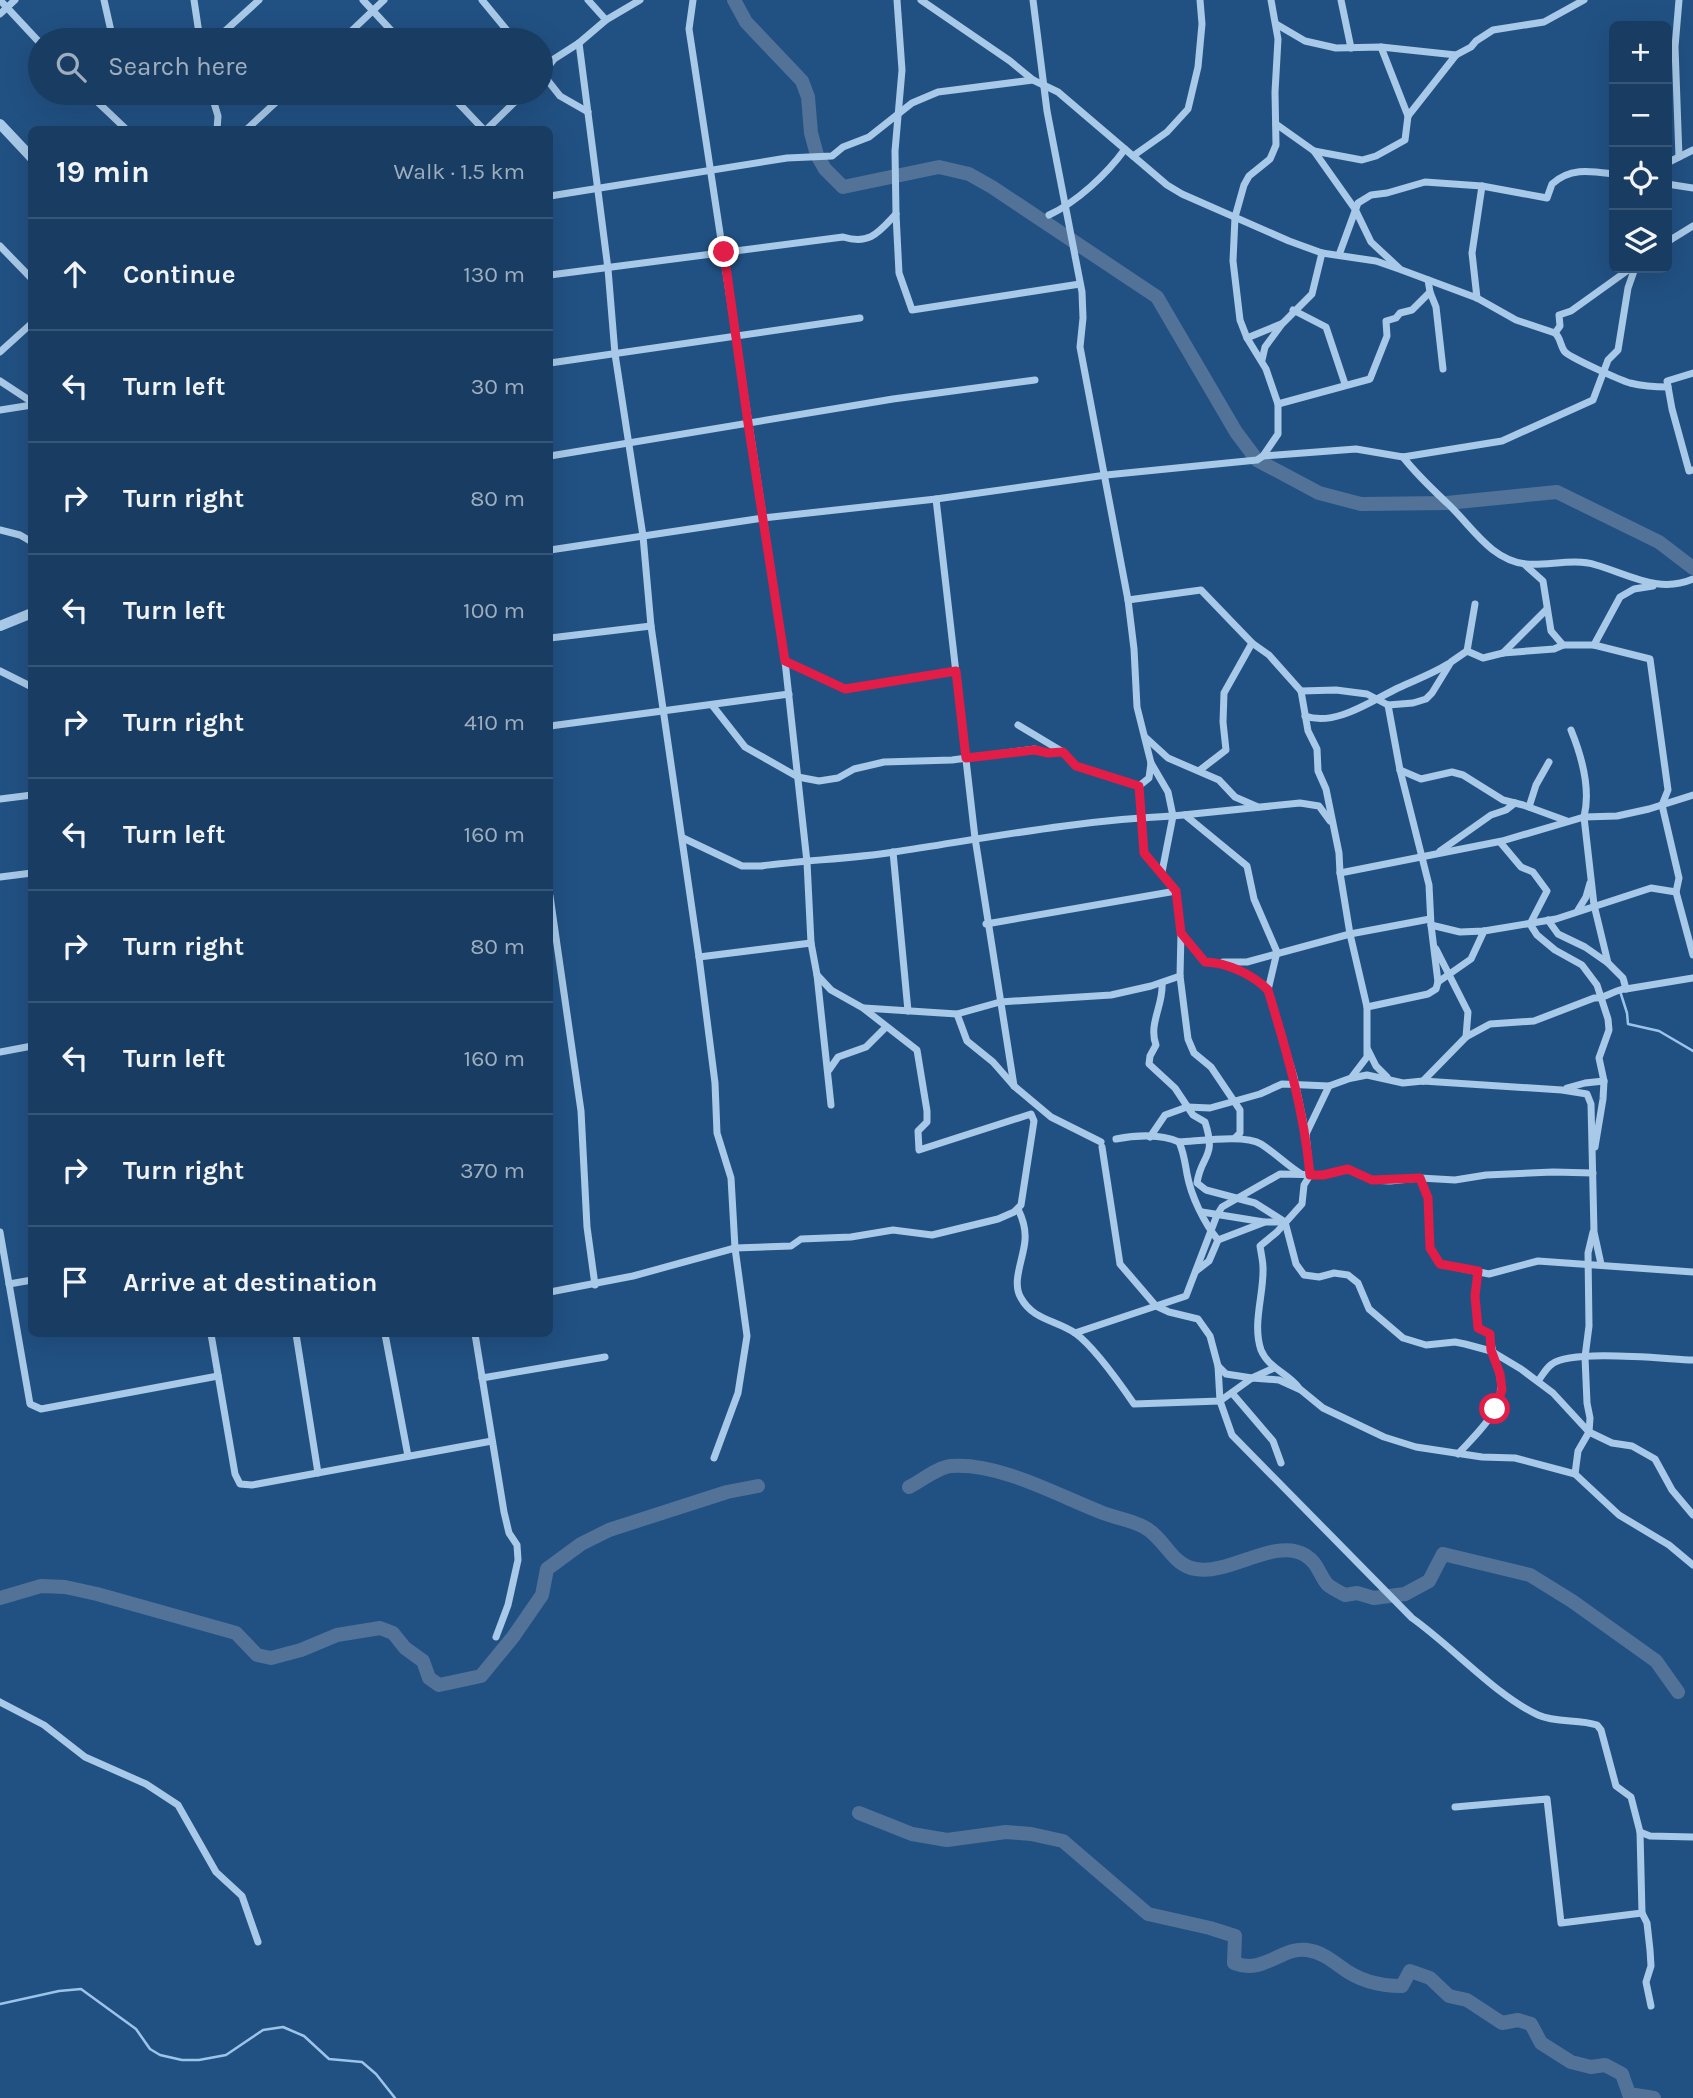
<!DOCTYPE html>
<meta charset="utf-8">
<style>
:root{--surface:#193d62;--page:#26486b;--text:#f1f3f6;--muted:#9faebe;--line:#375677}
body{margin:0;font-family:Karla,sans-serif;background:var(--page);color:var(--text)}
.controls{position:absolute;right:21px;top:21px;display:grid;overflow:hidden;border-radius:10px;box-shadow:0 7px 28px #0002}
.controls button{width:63px;height:63px;display:grid;place-items:center;padding:0;border:0;border-bottom:2px solid var(--line);background:var(--surface);color:var(--text);font:35px sans-serif}
.stop{position:absolute;width:21px;height:21px;margin:-16px;border:5px solid #e11d48;border-radius:50%;background:#fff}
.stop.end{background:#e11d48;border-color:#fff;box-shadow:0 2px 7px #0008}
.list{margin:0;padding:0;list-style:none}
h2{display:flex;justify-content:space-between;align-items:center;height:91px;margin:0;padding:0 28px;font-size:30px}
h2 small{font-size:23px;font-weight:400;color:var(--muted)}
.list li{display:grid;grid-template-columns:46px 1fr auto;gap:21px;align-items:center;box-sizing:border-box;height:112px;padding:0 28px;border-top:2px solid var(--line)}
.list b{display:block;font-size:26px;white-space:nowrap}
.list em{font-size:23px;font-style:normal;color:var(--muted)}
.icon{flex:none;width:38px;height:38px;fill:none;stroke:currentColor;stroke-width:2;stroke-linecap:round;stroke-linejoin:round}
.map{position:relative;flex:none;width:1693px;height:2098px;overflow:hidden}
.search{position:absolute;background:var(--surface);box-shadow:0 7px 28px #0002;left:28px;top:28px;width:525px;height:77px;display:flex;align-items:center;gap:18px;box-sizing:border-box;padding:0 24px;border-radius:38px;color:var(--muted);font-size:26px}
.panel{position:absolute;background:var(--surface);box-shadow:0 7px 28px #0002;left:28px;top:126px;width:525px;height:1211px;border-radius:10px}
.map>svg:first-child{display:block}
.lines{fill:none;stroke-linecap:round;stroke-linejoin:round}
.stream{stroke:#9cc4ea;stroke-width:2.5}
.river{stroke:#527397;stroke-width:14}
.minor{stroke:#a8c9e8;stroke-width:7}
.tertiary{stroke:#a8c9e8;stroke-width:10}
.route{stroke:#e11d48;stroke-width:9}
</style>
<div class="map">
<svg width="1693" height="2098" viewBox="0 0 1693 2098">
<rect width="100%" height="100%" fill="#215183"/>
<g class="lines">
<!-- stream -->
<g class="stream">
<path d="M 1620,991 L 1627,1013 L 1628,1024 L 1659,1031 L 1693,1051"/>
<path d="M 0,2004 L 59,1991 L 81,1989 L 136,2029 L 150,2049 L 160,2055 L 182,2060 L 199,2060 L 226,2055 L 263,2030 L 283,2027 L 304,2036 L 329,2059 L 362,2062 L 376,2074 L 395,2098"/>
</g>
<!-- river -->
<g class="river">
<path d="M 734,0 L 746,22 L 802,81 L 808,97 L 811,133 L 817,155 L 825,169 L 843,187 L 939,167 L 969,174 L 992,187 L 1157,297 L 1236,432 L 1257,460 L 1319,493 L 1361,504 L 1447,503 L 1557,492 L 1659,542 L 1693,568"/>
<path d="M 909,1487 C 921,1481 938,1467 951,1466 C 999,1462 1059,1496 1103,1513 C 1116,1518 1132,1520 1144,1527 C 1165,1538 1172,1566 1196,1569 C 1230,1575 1275,1537 1305,1555 C 1319,1564 1318,1573 1327,1584 C 1331,1588 1340,1592 1345,1595 L 1357,1593 L 1374,1598 L 1405,1594 L 1429,1581 L 1443,1554 L 1530,1575 L 1572,1601 L 1656,1661 L 1678,1692"/>
<path d="M 0,1598 L 41,1586 L 65,1587 L 97,1594 L 236,1633 L 257,1655 L 271,1658 L 301,1650 L 337,1635 L 380,1628 L 393,1633 L 405,1648 L 423,1661 L 429,1678 L 439,1685 L 481,1676 L 513,1637 L 542,1595 L 547,1569 L 581,1544 L 609,1530 L 727,1492 L 758,1486"/>
<path d="M 859,1813 L 912,1834 L 947,1840 L 1006,1832 L 1031,1834 L 1063,1841 L 1148,1914 L 1210,1928 L 1235,1936 L 1234,1963 C 1263,1975 1283,1946 1307,1950 C 1321,1952 1330,1959 1341,1967 C 1359,1981 1380,1986 1402,1986 L 1410,1971 L 1430,1978 L 1449,1996 L 1467,2000 L 1502,2023 L 1518,2020 L 1531,2024 L 1541,2043 L 1571,2062 L 1591,2067 L 1605,2065 L 1622,2074 L 1629,2094 L 1654,2098"/>
</g>
<!-- minor -->
<g class="minor">
<path d="M 0,0 L 40,43"/>
<path d="M 194,0 L 200,40"/>
<path d="M 363,0 L 400,40"/>
<path d="M 482,0 L 515,40"/>
<path d="M 588,0 L 606,20"/>
<path d="M 897,0 L 902,70 L 895,151 L 896,214 L 899,273 L 912,310 L 1080,284"/>
<path d="M 921,0 L 1010,61 L 1033,80 L 1058,92 L 1167,185 L 1182,194 L 1289,241 L 1322,253 L 1376,261 L 1399,269 L 1477,298 L 1516,320 L 1555,333 C 1561,338 1560,346 1565,352 C 1571,358 1620,380 1630,383 C 1642,386 1655,387 1668,387"/>
<path d="M 1341,0 L 1351,48"/>
<path d="M 1679,0 L 1675,47 L 1679,157"/>
<path d="M 0,14 L 15,0"/>
<path d="M 1276,24 L 1305,41 L 1336,48 L 1381,47 L 1456,55"/>
<path d="M 101,40 L 111,31 L 104,0"/>
<path d="M 215,40 L 259,0"/>
<path d="M 342,40 L 384,0"/>
<path d="M 579,43 L 608,269 L 615,354 L 643,536 L 651,626 L 699,957 L 715,1083 L 717,1133 L 731,1178 L 735,1248 L 747,1336 L 738,1393 L 714,1458"/>
<path d="M 1381,47 L 1408,116"/>
<path d="M 541,72 L 560,96 L 588,112"/>
<path d="M 541,76 L 554,59 L 579,43 L 606,20 L 640,0"/>
<path d="M 88,93 L 127,130"/>
<path d="M 211,93 L 218,116 L 217,130"/>
<path d="M 449,93 L 484,130"/>
<path d="M 1276,124 L 1314,151 L 1362,160 L 1376,156 L 1405,140 L 1408,116 L 1456,55 L 1471,47 L 1476,41 L 1493,30 L 1544,22 L 1584,0"/>
<path d="M 246,130 L 286,93"/>
<path d="M 486,130 L 524,93"/>
<path d="M 1314,151 L 1355,209 L 1371,242 L 1399,268"/>
<path d="M 1133,156 L 1167,132 L 1188,109 L 1198,67 L 1202,24 L 1200,0"/>
<path d="M 1667,163 L 1693,150"/>
<path d="M 1667,184 L 1693,188"/>
<path d="M 550,196 L 787,158 L 832,156 L 843,147 L 869,137 L 912,103 L 938,92 L 1033,80"/>
<path d="M 1049,215 C 1077,202 1107,174 1125,149"/>
<path d="M 1667,242 L 1693,226"/>
<path d="M 0,246 L 32,279"/>
<path d="M 1339,255 L 1358,203 L 1371,195 L 1387,193 L 1425,182 L 1482,186 L 1547,198 L 1552,184 C 1570,167 1591,171 1614,174"/>
<path d="M 550,275 L 843,237 C 870,245 878,233 896,214"/>
<path d="M 1430,292 L 1436,307 L 1443,369"/>
<path d="M 1477,298 L 1472,253 L 1482,186"/>
<path d="M 1293,310 L 1326,327 L 1345,384"/>
<path d="M 1555,333 L 1560,326 L 1559,315 L 1571,311 L 1631,268"/>
<path d="M 1247,338 L 1281,324"/>
<path d="M 0,352 L 32,323"/>
<path d="M 1262,360 L 1265,347 L 1282,324 L 1312,294 L 1322,253"/>
<path d="M 550,363 L 860,318"/>
<path d="M 1693,373 L 1667,381 L 1672,409 L 1689,471 L 1693,470"/>
<path d="M 0,381 L 32,402"/>
<path d="M 1278,404 L 1370,379 L 1387,336 L 1386,321 L 1396,318 L 1400,313 L 1412,310 L 1430,292 L 1428,280"/>
<path d="M 0,410 L 32,405"/>
<path d="M 550,456 L 893,399 L 1035,380"/>
<path d="M 1263,456 L 1278,434 L 1278,404 L 1266,369 L 1247,338 L 1240,320 L 1233,261 L 1235,217 L 1244,185 L 1249,176 L 1270,159 L 1276,145 L 1275,92 L 1278,39 L 1271,0"/>
<path d="M 1403,457 C 1417,475 1430,487 1447,503 C 1471,525 1490,560 1526,564 C 1548,566 1574,558 1596,565 C 1628,574 1659,594 1693,579"/>
<path d="M 936,499 L 975,838 L 1014,1086"/>
<path d="M 0,530 L 20,535 L 32,542"/>
<path d="M 550,550 L 763,518 L 936,499 L 1106,475 L 1257,460 L 1263,456 L 1356,449 L 1403,457 L 1502,441 L 1593,400 L 1608,360 L 1618,350 L 1628,288 L 1635,268"/>
<path d="M 1524,564 L 1543,581 L 1551,631 L 1563,645"/>
<path d="M 1128,600 L 1201,590 L 1252,643 L 1269,655 L 1301,691 L 1336,690 L 1367,694 L 1388,705 L 1413,703 L 1426,699 L 1432,693 L 1451,662 L 1467,651 L 1483,658 L 1503,653 L 1554,649 L 1563,645 L 1594,645 L 1650,659 L 1668,790 L 1662,805 L 1679,878 L 1676,892 L 1693,955"/>
<path d="M 550,638 L 651,626"/>
<path d="M 1594,645 L 1620,597 L 1634,589 L 1653,586"/>
<path d="M 1467,651 L 1475,604"/>
<path d="M 1503,653 L 1546,610"/>
<path d="M 785,661 L 845,689 L 956,671"/>
<path d="M 0,671 L 32,687"/>
<path d="M 712,705 L 745,747 L 798,777 L 819,781 L 838,778 L 854,769 L 884,762 L 952,760 L 1035,749 L 1048,753 L 1063,752"/>
<path d="M 1305,716 C 1335,727 1371,701 1398,688 C 1415,680 1432,674 1448,664"/>
<path d="M 1018,725 L 1063,752 L 1076,766 L 1139,786"/>
<path d="M 550,726 L 789,694"/>
<path d="M 1571,730 C 1582,757 1591,789 1584,817 L 1594,905 L 1608,963 L 1623,978 L 1626,989 L 1693,978"/>
<path d="M 1145,737 L 1168,758 L 1219,780 L 1235,797 L 1258,807"/>
<path d="M 1200,770 L 1226,750 L 1223,722 L 1224,693 L 1252,643"/>
<path d="M 1400,770 L 1421,779 L 1452,772 L 1463,775 L 1503,800 L 1523,805 L 1567,821"/>
<path d="M 0,799 L 32,795"/>
<path d="M 1529,807 L 1536,785 L 1549,762"/>
<path d="M 1185,815 L 1247,866 L 1254,899 L 1277,952 L 1268,990"/>
<path d="M 683,838 L 742,866 L 761,866 C 805,860 850,859 894,852 C 987,838 1079,820 1173,816 L 1168,792 L 1151,763"/>
<path d="M 1500,842 L 1521,867 L 1533,872 L 1547,891 L 1530,924 L 1537,935 L 1555,950 L 1582,965 L 1597,985 L 1608,1019 L 1609,1030 L 1599,1058 L 1604,1081 L 1603,1099 L 1595,1147"/>
<path d="M 1440,851 L 1491,815 L 1506,810 L 1515,803"/>
<path d="M 893,852 L 908,1011"/>
<path d="M 1162,872 L 1173,816 L 1300,803 L 1319,806 L 1330,821"/>
<path d="M 1340,873 L 1502,841 L 1584,817 L 1617,816 L 1649,809 L 1693,795"/>
<path d="M 0,877 L 32,873"/>
<path d="M 550,896 L 581,1111 L 587,1227 L 595,1285"/>
<path d="M 1578,910 L 1586,897 L 1590,883"/>
<path d="M 1548,920 L 1558,934 L 1585,947 L 1608,963"/>
<path d="M 986,924 L 1176,891"/>
<path d="M 1431,925 L 1460,932 L 1484,931 L 1556,919 L 1651,888 L 1676,892"/>
<path d="M 1181,933 L 1205,962 C 1228,963 1252,974 1268,990 L 1294,1077 L 1306,1134"/>
<path d="M 699,957 L 811,943"/>
<path d="M 1223,962 L 1247,962 L 1350,934 L 1430,919"/>
<path d="M 817,975 L 831,1105"/>
<path d="M 1180,976 L 1188,1039 L 1194,1053 L 1211,1067 L 1240,1110 L 1240,1133 L 1235,1138"/>
<path d="M 1438,982 L 1471,959 L 1484,931"/>
<path d="M 1162,983 C 1164,1004 1148,1024 1156,1045 L 1150,1056 L 1149,1064 L 1175,1088 L 1193,1115 L 1205,1122 C 1217,1159 1201,1154 1197,1183 L 1206,1190 L 1255,1203 L 1285,1222 L 1296,1264 L 1304,1275 L 1319,1277 L 1334,1273 L 1348,1275 L 1358,1283 L 1369,1309 L 1403,1338 L 1426,1345 L 1455,1342 L 1465,1344 L 1491,1351 L 1521,1369 L 1553,1393 L 1589,1432 L 1612,1443 L 1632,1446 L 1655,1459 L 1672,1490 L 1693,1515"/>
<path d="M 1367,1007 L 1428,994 L 1436,989 L 1438,982 L 1431,925 L 1429,885 L 1400,770 L 1388,705"/>
<path d="M 864,1008 L 957,1014 L 1000,1002 L 1111,995 L 1151,986 L 1180,976 L 1181,933 L 1176,891 L 1144,853 L 1139,786 L 1149,778 L 1151,763 L 1137,707 L 1134,649 L 1128,600 L 1080,347 L 1083,318 L 1082,292 L 1047,111 L 1033,0"/>
<path d="M 957,1014 L 967,1041 L 993,1062 L 1014,1086 L 1051,1117 L 1101,1142"/>
<path d="M 1466,1037 L 1490,1024 L 1534,1021 L 1594,998 C 1607,999 1614,989 1626,989"/>
<path d="M 1368,1050 L 1376,1066 L 1387,1077"/>
<path d="M 0,1052 L 32,1046"/>
<path d="M 829,1070 L 838,1057 L 866,1047 L 886,1027"/>
<path d="M 1352,1078 L 1367,1075 L 1403,1083 L 1423,1081 L 1562,1090 L 1587,1094 L 1591,1104 L 1594,1232 L 1601,1264"/>
<path d="M 1423,1081 L 1466,1037 L 1468,1012 L 1436,949"/>
<path d="M 1567,1088 L 1585,1083 L 1604,1081"/>
<path d="M 1150,1137 L 1165,1115 L 1187,1107 L 1210,1108 L 1260,1094 L 1282,1084 L 1329,1086"/>
<path d="M 1116,1139 C 1136,1135 1161,1134 1179,1142 C 1184,1153 1185,1163 1187,1174 C 1191,1196 1204,1223 1218,1240"/>
<path d="M 1179,1142 C 1200,1141 1245,1134 1261,1144 C 1275,1153 1287,1165 1301,1174"/>
<path d="M 1102,1147 L 1120,1264 L 1156,1306 L 1169,1312 L 1198,1319 L 1210,1336 L 1218,1366 L 1226,1374 L 1252,1378 L 1274,1368"/>
<path d="M 1420,1178 L 1428,1198 L 1430,1248 L 1440,1264 L 1489,1274 L 1538,1261 L 1693,1272"/>
<path d="M 1018,1209 C 1023,1219 1026,1228 1025,1240 C 1024,1258 1011,1282 1021,1298 C 1033,1320 1056,1320 1075,1333 C 1093,1346 1121,1385 1134,1404 L 1220,1401 L 1252,1378 L 1279,1380 L 1301,1390 L 1323,1408 L 1384,1437 L 1416,1447 L 1482,1457 L 1515,1458 L 1575,1474 L 1619,1515 L 1669,1545 L 1693,1565"/>
<path d="M 1202,1212 L 1264,1222"/>
<path d="M 0,1232 L 30,1404 L 41,1409 L 218,1376"/>
<path d="M 1196,1271 L 1209,1261 L 1218,1240 L 1265,1222 L 1283,1222"/>
<path d="M 9,1284 L 32,1280"/>
<path d="M 550,1292 L 633,1276 L 735,1248 L 791,1246 L 801,1239 L 851,1237 L 893,1230 L 932,1235 L 998,1219 L 1014,1212 L 1021,1205 L 1034,1121 L 1031,1114 L 919,1150 L 918,1131 L 927,1122 L 927,1111 L 917,1050 L 863,1008 L 831,990 L 817,975 L 811,943 L 807,862 L 785,661 L 689,29 L 693,0"/>
<path d="M 1075,1333 L 1186,1296 L 1217,1215 L 1222,1207 L 1280,1174 L 1323,1175 L 1348,1169 L 1372,1180 L 1390,1181 L 1420,1178 L 1455,1180 L 1486,1175 L 1553,1172 L 1593,1173"/>
<path d="M 211,1334 L 235,1474 L 240,1484 L 252,1485 L 492,1441"/>
<path d="M 296,1334 L 318,1473"/>
<path d="M 385,1334 L 408,1456"/>
<path d="M 475,1334 L 504,1512 L 509,1533 L 517,1545 L 518,1560 L 508,1605 L 496,1637"/>
<path d="M 1218,1366 L 1220,1401 L 1232,1435 L 1412,1618 C 1453,1647 1495,1695 1538,1715 C 1556,1723 1579,1719 1597,1725 L 1601,1730 L 1616,1786 L 1631,1797 L 1640,1832 L 1650,1836 L 1693,1837"/>
<path d="M 482,1378 L 605,1357"/>
<path d="M 1538,1381 C 1542,1376 1546,1368 1552,1364 C 1573,1349 1664,1359 1693,1360"/>
<path d="M 1299,1388 C 1288,1373 1269,1369 1261,1350 C 1252,1324 1264,1294 1263,1268 C 1263,1261 1261,1253 1260,1246 L 1277,1232 L 1302,1204 L 1304,1185 L 1310,1175 L 1306,1134 L 1329,1086 L 1351,1078 L 1367,1057 L 1367,1007 L 1350,934 L 1340,873 L 1339,853 L 1326,789 L 1318,771 L 1317,749 L 1308,731 L 1301,691"/>
<path d="M 1232,1393 L 1273,1441 L 1281,1463"/>
<path d="M 1458,1454 C 1477,1433 1506,1409 1500,1378 C 1497,1361 1491,1352 1490,1334 L 1478,1328 L 1475,1296 L 1478,1271"/>
<path d="M 1575,1474 L 1578,1451 L 1589,1432 L 1590,1418 L 1587,1403 L 1585,1357 L 1589,1326 L 1588,1253 L 1593,1232"/>
<path d="M 0,1702 L 44,1725 L 85,1757 L 146,1784 L 178,1805 L 216,1872 L 242,1896 L 258,1942"/>
<path d="M 1455,1807 L 1547,1799 L 1561,1923 L 1642,1913 L 1640,1832"/>
<path d="M 1642,1913 L 1647,1923 L 1650,1950 L 1651,1966 L 1646,1982 L 1651,2006"/>
</g>
<!-- tertiary -->
<g class="tertiary">
<path d="M 0,124 L 32,158"/>
<path d="M 0,626 L 32,613"/>
</g>
</g>
<g class="lines">
<!-- route -->
<path class="route" d="M 724,252 L 748,423 L 785,661 L 845,689 L 956,671 L 966,758 L 1035,750 L 1048,753 L 1063,752 L 1076,766 L 1139,786 L 1144,853 L 1176,891 L 1181,933 L 1205,962 C 1228,963 1252,974 1268,990 C 1287,1052 1304,1111 1310,1175 L 1323,1175 L 1348,1169 L 1372,1180 L 1420,1178 L 1428,1198 L 1430,1248 L 1440,1264 L 1478,1271 L 1475,1296 L 1478,1328 L 1490,1334 L 1491,1350 L 1500,1374 L 1502,1390 L 1495,1409"/>
</g>
</svg>
<div class="controls">
<button>+</button>
<button>−</button>
<button><svg class="icon" aria-label="locate" viewBox="0 0 24 24"><circle cx="12" cy="12" r="6"/><path d="M12 2v4M12 18v4M2 12h4M18 12h4"/></svg></button>
<button><svg class="icon" aria-label="layers" viewBox="0 0 24 24"><path d="M12 4l9 5-9 5-9-5zM3 14l9 5 9-5"/></svg></button>
</div>
<div class="stop" style="left:1495px;top:1409px"></div>
<div class="stop end" style="left:724px;top:252px"></div>
<div class="search"><svg class="icon" aria-label="search" viewBox="0 0 24 24"><circle cx="10" cy="10" r="6"/><path d="M15 15l6 6"/></svg>Search here</div>
<section class="panel">
<h2>19 min<small>Walk · 1.5 km</small></h2>
<ul class="list">
<li><svg class="icon" aria-label="ahead" viewBox="0 0 24 24"><path d="M12 20V5M6 11l6-6 6 6"/></svg><div><b>Continue</b></div><em>130 m</em></li>
<li><svg class="icon" aria-label="left" viewBox="0 0 24 24"><path d="M17 20v-9H6M10 6l-5 5 5 5"/></svg><div><b>Turn left</b></div><em>30 m</em></li>
<li><svg class="icon" aria-label="right" viewBox="0 0 24 24"><path d="M7 20v-9h11M14 6l5 5-5 5"/></svg><div><b>Turn right</b></div><em>80 m</em></li>
<li><svg class="icon" aria-label="left" viewBox="0 0 24 24"><path d="M17 20v-9H6M10 6l-5 5 5 5"/></svg><div><b>Turn left</b></div><em>100 m</em></li>
<li><svg class="icon" aria-label="right" viewBox="0 0 24 24"><path d="M7 20v-9h11M14 6l5 5-5 5"/></svg><div><b>Turn right</b></div><em>410 m</em></li>
<li><svg class="icon" aria-label="left" viewBox="0 0 24 24"><path d="M17 20v-9H6M10 6l-5 5 5 5"/></svg><div><b>Turn left</b></div><em>160 m</em></li>
<li><svg class="icon" aria-label="right" viewBox="0 0 24 24"><path d="M7 20v-9h11M14 6l5 5-5 5"/></svg><div><b>Turn right</b></div><em>80 m</em></li>
<li><svg class="icon" aria-label="left" viewBox="0 0 24 24"><path d="M17 20v-9H6M10 6l-5 5 5 5"/></svg><div><b>Turn left</b></div><em>160 m</em></li>
<li><svg class="icon" aria-label="right" viewBox="0 0 24 24"><path d="M7 20v-9h11M14 6l5 5-5 5"/></svg><div><b>Turn right</b></div><em>370 m</em></li>
<li><svg class="icon" aria-label="arrive" viewBox="0 0 24 24"><path d="M6 21V4h12l-3 4 3 4H6"/></svg><div><b>Arrive at destination</b></div></li>
</ul>
</section>
</div>
